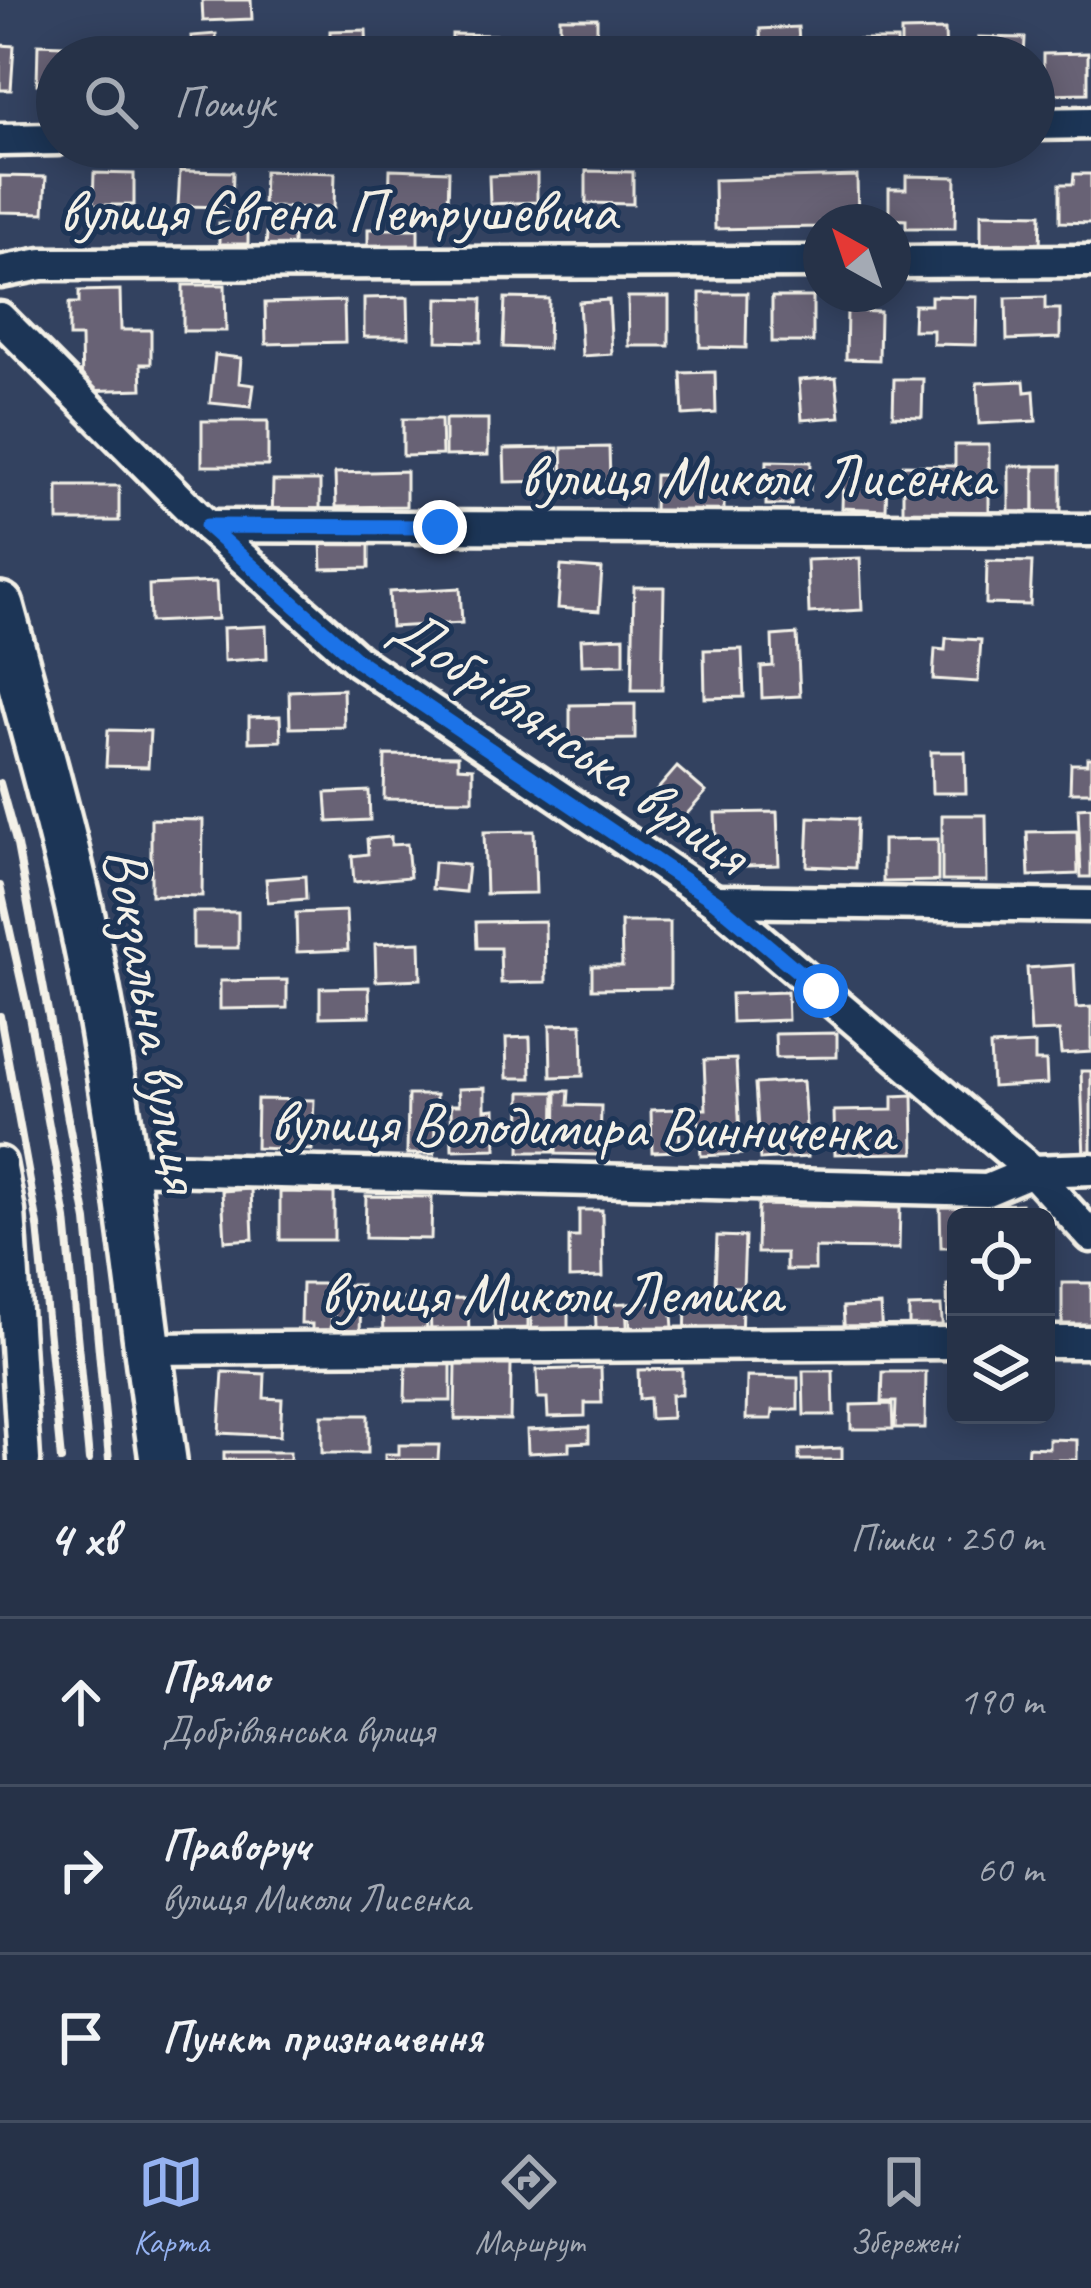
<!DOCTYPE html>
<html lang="uk">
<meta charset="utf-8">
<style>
:root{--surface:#263248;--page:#323e52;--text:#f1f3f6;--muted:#a4aab4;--line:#424d60;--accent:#95b2f1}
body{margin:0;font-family:Caveat,sans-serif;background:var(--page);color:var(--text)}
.controls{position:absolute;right:36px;bottom:36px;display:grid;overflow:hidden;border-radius:18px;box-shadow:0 6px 30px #0003}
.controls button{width:108px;height:108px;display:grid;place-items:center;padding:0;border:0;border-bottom:3px solid var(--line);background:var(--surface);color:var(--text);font:60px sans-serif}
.compass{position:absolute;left:803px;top:204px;width:108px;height:108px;border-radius:50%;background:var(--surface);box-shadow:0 6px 30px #0003;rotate:320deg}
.stop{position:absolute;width:36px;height:36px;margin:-27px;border:9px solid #1a73e8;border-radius:50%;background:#fff}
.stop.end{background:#1a73e8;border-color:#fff;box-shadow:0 3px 12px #0008}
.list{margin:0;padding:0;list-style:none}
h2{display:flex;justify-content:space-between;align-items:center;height:156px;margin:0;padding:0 48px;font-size:51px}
h2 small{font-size:39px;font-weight:400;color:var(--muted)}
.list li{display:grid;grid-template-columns:78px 1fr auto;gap:36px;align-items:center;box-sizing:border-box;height:168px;padding:0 48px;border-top:3px solid var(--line)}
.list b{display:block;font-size:45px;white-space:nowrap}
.list p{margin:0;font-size:39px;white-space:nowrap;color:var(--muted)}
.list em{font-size:39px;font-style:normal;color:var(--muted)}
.icon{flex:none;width:66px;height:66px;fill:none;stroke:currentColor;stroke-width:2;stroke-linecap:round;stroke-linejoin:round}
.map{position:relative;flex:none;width:1091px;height:1460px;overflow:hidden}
.search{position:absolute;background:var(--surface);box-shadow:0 6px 30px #0003;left:36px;right:36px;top:36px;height:132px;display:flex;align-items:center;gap:30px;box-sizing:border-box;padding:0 42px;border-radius:66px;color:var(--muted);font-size:45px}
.sheet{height:660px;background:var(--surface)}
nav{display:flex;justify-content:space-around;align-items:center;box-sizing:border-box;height:168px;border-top:3px solid var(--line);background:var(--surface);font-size:33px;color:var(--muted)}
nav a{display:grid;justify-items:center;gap:6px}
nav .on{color:var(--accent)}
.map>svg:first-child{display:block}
.building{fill:#676275;stroke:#f4f1e8;stroke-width:3}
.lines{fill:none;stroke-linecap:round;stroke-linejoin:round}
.street-casing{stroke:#f4f1e8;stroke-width:39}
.secondary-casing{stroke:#f4f1e8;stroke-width:54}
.street{stroke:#1d3557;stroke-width:30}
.secondary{stroke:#1d3557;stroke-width:45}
.rail{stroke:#f4f1e8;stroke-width:8}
.route{stroke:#1a73e8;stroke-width:15}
.labels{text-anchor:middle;stroke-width:10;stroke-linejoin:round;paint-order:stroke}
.street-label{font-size:60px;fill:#f4f1e8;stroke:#1d3557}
</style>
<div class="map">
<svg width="1091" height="1460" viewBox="0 0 1091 1460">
<rect width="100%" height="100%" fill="#334260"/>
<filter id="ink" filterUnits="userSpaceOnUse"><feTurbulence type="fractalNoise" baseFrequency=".00833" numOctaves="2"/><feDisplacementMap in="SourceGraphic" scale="24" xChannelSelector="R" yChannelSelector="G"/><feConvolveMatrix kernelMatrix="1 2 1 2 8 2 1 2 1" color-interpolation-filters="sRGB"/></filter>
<g filter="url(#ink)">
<!-- building -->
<g class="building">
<path d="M 202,0 L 251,0 L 252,19 L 203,21 Z"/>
<path d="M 560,18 L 597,18 L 597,43 L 636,43 L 636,57 L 560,57 Z"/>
<path d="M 798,27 L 800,57 L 761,57 L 760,29 Z"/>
<path d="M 366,30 L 367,57 L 312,57 L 312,44 L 330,43 L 330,31 Z"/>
<path d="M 945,30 L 946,57 L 901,57 L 901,31 Z"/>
<path d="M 216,34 L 217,54 L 232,53 L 232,57 L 193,57 L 191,36 Z"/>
<path d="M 452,34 L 496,35 L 495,57 L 452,57 Z"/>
<path d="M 979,37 L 1025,38 L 1024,57 L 978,57 Z"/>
<path d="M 850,40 L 897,40 L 898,57 L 850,57 Z"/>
<path d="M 260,41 L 261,52 L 271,51 L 272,57 L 234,57 L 233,42 Z"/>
<path d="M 38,44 L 87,46 L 86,57 L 57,57 L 57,85 L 37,84 Z"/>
<path d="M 0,45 L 14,46 L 11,90 L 0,90 Z"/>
<path d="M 422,46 L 422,57 L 371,57 L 370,47 Z"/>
<path d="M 1088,53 L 1088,93 L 1043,94 L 1043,54 Z"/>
<path d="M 390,169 L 449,171 L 448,208 L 389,207 Z"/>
<path d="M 180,171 L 233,172 L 232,207 L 178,206 Z"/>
<path d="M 264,171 L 335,173 L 334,208 L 263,207 Z"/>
<path d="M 586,171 L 633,172 L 633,204 L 586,203 Z"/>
<path d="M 94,173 L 134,174 L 134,205 L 93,205 Z"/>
<path d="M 537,174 L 537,202 L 490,204 L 489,176 Z"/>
<path d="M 1074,174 L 1091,174 L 1091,223 L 1060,222 L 1060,184 L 1073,184 Z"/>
<path d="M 0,176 L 46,177 L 44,213 L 0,212 Z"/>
<path d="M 857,176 L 858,222 L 821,222 L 821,227 L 715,229 L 714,180 Z"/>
<path d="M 906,176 L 956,177 L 955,228 L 906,228 L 906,220 L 889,219 L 889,189 L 906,189 Z"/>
<path d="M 981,213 L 1041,214 L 1040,247 L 981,246 Z"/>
<rect x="219" y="223" width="29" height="21"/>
<rect x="368" y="229" width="50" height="32"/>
<path d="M 267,232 L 293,232 L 293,249 L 266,249 Z"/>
<path d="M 183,285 L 225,285 L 226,331 L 183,331 Z"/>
<path d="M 120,290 L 121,330 L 151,330 L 151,364 L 141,364 L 142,389 L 82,391 L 81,337 L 69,337 L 69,303 L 79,303 L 79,291 Z"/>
<path d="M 700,293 L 747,293 L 746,348 L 700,347 Z"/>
<path d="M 931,296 L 977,297 L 976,345 L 933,344 L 933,330 L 913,330 L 914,305 L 931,305 Z"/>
<path d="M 408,297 L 409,337 L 364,337 L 364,298 Z"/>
<path d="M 628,297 L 669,297 L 669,346 L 629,346 Z"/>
<rect x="772" y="297" width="41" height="45"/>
<path d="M 1045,297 L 1045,309 L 1060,309 L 1060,338 L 1007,340 L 1006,298 Z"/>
<path d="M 438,298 L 482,299 L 481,342 L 437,341 Z"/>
<path d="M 505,298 L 549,299 L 548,349 L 503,347 Z"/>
<path d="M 609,300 L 612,354 L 582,356 L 579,302 Z"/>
<path d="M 344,301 L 345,342 L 266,344 L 265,303 Z"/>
<path d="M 847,311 L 880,312 L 879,360 L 846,359 Z"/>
<path d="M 215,355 L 241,358 L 239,383 L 254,385 L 251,407 L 210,403 Z"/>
<path d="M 715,372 L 716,413 L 683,415 L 681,373 Z"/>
<path d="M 836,377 L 840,417 L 802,420 L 799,380 Z"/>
<path d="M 894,379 L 923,379 L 922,417 L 893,416 Z"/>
<path d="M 1024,381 L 1025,392 L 1034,391 L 1036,421 L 979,424 L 977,383 Z"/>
<path d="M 403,419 L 441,419 L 442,455 L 403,456 Z"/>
<path d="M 445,419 L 488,419 L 488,455 L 445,456 Z"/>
<rect x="202" y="421" width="66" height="45"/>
<path d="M 955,445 L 989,445 L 989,515 L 903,515 L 903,465 L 955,466 Z"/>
<path d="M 609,447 L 610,480 L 563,481 L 562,448 Z"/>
<path d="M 558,448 L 559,481 L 505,482 L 504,449 Z"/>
<path d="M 767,461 L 811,462 L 810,490 L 791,489 L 791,505 L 766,505 Z"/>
<rect x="1009" y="466" width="25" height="47"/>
<rect x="1034" y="466" width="27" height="47"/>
<path d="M 406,471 L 406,506 L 336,507 L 335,473 Z"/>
<path d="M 655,475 L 724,476 L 724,513 L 654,512 Z"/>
<path d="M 843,476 L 887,478 L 886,510 L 842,508 Z"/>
<path d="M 273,481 L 320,481 L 320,523 L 272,523 Z"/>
<rect x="58" y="486" width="61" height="35"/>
<path d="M 369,540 L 369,568 L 322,569 L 321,541 Z"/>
<path d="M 860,558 L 862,610 L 809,613 L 807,560 Z"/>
<path d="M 987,561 L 1032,562 L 1030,605 L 986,604 Z"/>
<path d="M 561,566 L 602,569 L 599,611 L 558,608 Z"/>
<path d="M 216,582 L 218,619 L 150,622 L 149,585 Z"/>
<path d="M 634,587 L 664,587 L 662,690 L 632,690 Z"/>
<path d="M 460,588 L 462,623 L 391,627 L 389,592 Z"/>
<path d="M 266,626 L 267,658 L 224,661 L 223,628 Z"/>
<path d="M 797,634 L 800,696 L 762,698 L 761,667 L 773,666 L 772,636 Z"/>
<path d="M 624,637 L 624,664 L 582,665 L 581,639 Z"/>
<path d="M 946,638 L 981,640 L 978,682 L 933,679 L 935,649 L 945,650 Z"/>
<path d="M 742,649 L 744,697 L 705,698 L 704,650 Z"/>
<path d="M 343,689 L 344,727 L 290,728 L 289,691 Z"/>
<path d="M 635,704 L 635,739 L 570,740 L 570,705 Z"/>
<path d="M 280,716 L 281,741 L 249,742 L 249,717 Z"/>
<path d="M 108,730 L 150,731 L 148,767 L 106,766 Z"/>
<path d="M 931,752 L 965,752 L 966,793 L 932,793 Z"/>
<path d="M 385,755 L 458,756 L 458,767 L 473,768 L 473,800 L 384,799 Z"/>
<path d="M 1087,758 L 1091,758 L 1091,792 L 1070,792 L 1071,764 L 1087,764 Z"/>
<path d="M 677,767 L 706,792 L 673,830 L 644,805 Z"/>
<path d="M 369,791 L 370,820 L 328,822 L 326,793 Z"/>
<path d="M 1091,807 L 1091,877 L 1081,877 L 1078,808 Z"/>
<path d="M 777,812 L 779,865 L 717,867 L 715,813 Z"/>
<path d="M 942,815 L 986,815 L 987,881 L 942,881 Z"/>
<path d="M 809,817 L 857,819 L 855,868 L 807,866 Z"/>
<path d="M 151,819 L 203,820 L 202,896 L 151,895 Z"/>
<path d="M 534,831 L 536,893 L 486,894 L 484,832 Z"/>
<path d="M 1077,831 L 1078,874 L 1029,876 L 1027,832 Z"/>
<path d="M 391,837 L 391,845 L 407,844 L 410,877 L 354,882 L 352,856 L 368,854 L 367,839 Z"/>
<path d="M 938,839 L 938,881 L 883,882 L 883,840 Z"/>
<path d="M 434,862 L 468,865 L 465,892 L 432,889 Z"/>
<path d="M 305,876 L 306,899 L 268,902 L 266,879 Z"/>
<path d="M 346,911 L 348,950 L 297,952 L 296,913 Z"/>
<rect x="193" y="912" width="45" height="36"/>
<path d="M 545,921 L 546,982 L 501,983 L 500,948 L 477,948 L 476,922 Z"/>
<path d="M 621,922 L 670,922 L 670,988 L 592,989 L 592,966 L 622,966 Z"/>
<path d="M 420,942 L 421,979 L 376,981 L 375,944 Z"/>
<path d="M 1074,965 L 1076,1008 L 1091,1007 L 1091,1052 L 1061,1054 L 1059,1031 L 1031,1032 L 1027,968 Z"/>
<path d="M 287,980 L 287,1008 L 220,1009 L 220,981 Z"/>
<path d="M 369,987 L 370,1016 L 320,1017 L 320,988 Z"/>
<path d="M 787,992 L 788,1020 L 732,1022 L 731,994 Z"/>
<path d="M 582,1024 L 583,1076 L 551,1077 L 550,1025 Z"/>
<path d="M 837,1033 L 837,1057 L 776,1058 L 775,1034 Z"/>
<path d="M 530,1037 L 531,1078 L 507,1078 L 506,1038 Z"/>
<path d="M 1035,1044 L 1035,1061 L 1046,1061 L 1047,1084 L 992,1087 L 990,1046 Z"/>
<path d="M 736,1059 L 741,1154 L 701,1156 L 698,1109 L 706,1109 L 704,1060 Z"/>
<path d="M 1081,1071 L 1091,1071 L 1091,1160 L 1084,1160 Z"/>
<path d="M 803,1081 L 808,1157 L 760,1160 L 755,1084 Z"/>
<path d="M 485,1088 L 485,1110 L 495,1109 L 496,1149 L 452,1150 L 451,1105 L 459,1105 L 458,1089 Z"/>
<path d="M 557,1091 L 569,1091 L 568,1105 L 601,1106 L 600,1155 L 556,1154 Z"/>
<path d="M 521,1092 L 555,1092 L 554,1152 L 520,1152 Z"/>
<path d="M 408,1095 L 436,1095 L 434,1154 L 407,1154 Z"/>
<path d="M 913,1095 L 914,1153 L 835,1154 L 834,1111 L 893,1110 L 893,1096 Z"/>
<path d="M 257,1099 L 314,1100 L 312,1150 L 256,1148 Z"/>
<path d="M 679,1109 L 680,1151 L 652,1152 L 651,1110 Z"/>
<path d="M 251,1189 L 253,1239 L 225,1241 L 222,1191 Z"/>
<path d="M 280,1192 L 334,1193 L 334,1240 L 280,1240 Z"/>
<path d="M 366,1196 L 432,1197 L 431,1239 L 365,1238 Z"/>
<path d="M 1021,1204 L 1021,1217 L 956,1217 L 956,1247 L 941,1247 L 940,1207 Z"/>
<path d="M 758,1205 L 900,1208 L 899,1249 L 815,1248 L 815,1270 L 786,1270 L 786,1253 L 757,1253 Z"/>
<path d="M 579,1210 L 602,1210 L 603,1277 L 569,1278 L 569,1237 L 579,1237 Z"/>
<path d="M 717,1236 L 745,1237 L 743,1287 L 715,1286 Z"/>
<rect x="1062" y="1283" width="29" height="53"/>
<path d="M 302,1284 L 332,1284 L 331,1337 L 312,1336 L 312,1324 L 301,1324 Z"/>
<path d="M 956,1284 L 956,1337 L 948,1337 L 947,1285 Z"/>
<path d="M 334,1285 L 361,1285 L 360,1337 L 334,1337 Z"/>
<path d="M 426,1298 L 427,1337 L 384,1339 L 383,1300 Z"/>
<path d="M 468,1298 L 469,1336 L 431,1338 L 430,1299 Z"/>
<path d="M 671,1302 L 674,1341 L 631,1344 L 629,1304 Z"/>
<path d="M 686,1302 L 742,1302 L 741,1345 L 685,1344 Z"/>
<path d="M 626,1303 L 628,1344 L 597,1346 L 595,1305 Z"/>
<path d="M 568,1305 L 568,1336 L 531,1337 L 531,1306 Z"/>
<path d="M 880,1305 L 882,1336 L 845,1337 L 843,1307 Z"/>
<path d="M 528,1306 L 528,1336 L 495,1337 L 494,1307 Z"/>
<path d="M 941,1306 L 943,1335 L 909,1336 L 909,1307 Z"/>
<path d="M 406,1364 L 451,1364 L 451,1401 L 405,1401 Z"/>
<path d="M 456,1365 L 511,1365 L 510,1420 L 455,1419 Z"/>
<path d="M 601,1368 L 602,1403 L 585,1403 L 585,1416 L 548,1417 L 547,1398 L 538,1398 L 537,1370 Z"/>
<path d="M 682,1369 L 682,1395 L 671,1395 L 672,1418 L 650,1419 L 649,1398 L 639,1399 L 638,1370 Z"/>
<path d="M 803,1371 L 833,1371 L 834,1415 L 804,1415 Z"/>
<path d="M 223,1372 L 265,1374 L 264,1398 L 282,1399 L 280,1436 L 219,1433 Z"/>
<path d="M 883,1372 L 926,1372 L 925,1428 L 895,1428 L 896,1402 L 882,1402 Z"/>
<path d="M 747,1377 L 798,1378 L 798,1410 L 773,1410 L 772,1419 L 746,1419 Z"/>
<path d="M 892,1404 L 893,1429 L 851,1429 L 851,1405 Z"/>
<rect x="322" y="1415" width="46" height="38"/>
<path d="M 589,1427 L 589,1442 L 569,1443 L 569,1451 L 528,1453 L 527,1430 Z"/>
<path d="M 1049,1439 L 1077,1440 L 1077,1460 L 1027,1460 L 1028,1447 L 1049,1448 Z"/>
<path d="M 399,1445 L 439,1445 L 438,1460 L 385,1460 L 385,1454 L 399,1454 Z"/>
<path d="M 842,1448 L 842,1460 L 799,1460 L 799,1450 Z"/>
<rect x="224" y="1452" width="66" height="8"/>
</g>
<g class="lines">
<!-- street casing -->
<g class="street-casing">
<g id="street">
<path d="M 1034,124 L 1091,123"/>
<path d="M 0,140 L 57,139"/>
<path d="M 893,262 L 1091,261"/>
<path d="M 0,272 L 42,264 L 821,262"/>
<path d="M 0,318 L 207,526 L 358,661 L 715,901 L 1032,1171 L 1091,1236"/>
<path d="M 207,526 L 1091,530"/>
<path d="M 715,901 L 1091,906"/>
<path d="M 0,1163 L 9,1211 L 24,1460"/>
<path d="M 125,1168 L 987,1190 L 1032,1171 L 1091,1169"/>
<path d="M 1046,1342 L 1091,1342"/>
<path d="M 147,1349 L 956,1343"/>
</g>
</g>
<!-- secondary casing -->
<g class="secondary-casing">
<path id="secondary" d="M 0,606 C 36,738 75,871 99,1006 C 126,1157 141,1309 163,1460"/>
</g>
<!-- street -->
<use href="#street" class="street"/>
<!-- secondary -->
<use href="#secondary" class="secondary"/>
<!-- rail -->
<g class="rail">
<path d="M 0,783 L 17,845 L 87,1221 L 109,1460"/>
<path d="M 0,886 L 30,1021 L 66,1219 L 89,1460"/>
<path d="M 0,1016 L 38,1226 L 61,1460"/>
</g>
</g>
</g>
<g class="lines" filter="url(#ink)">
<!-- route -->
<path class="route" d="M 440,527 L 207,526 L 358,661 L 715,901 L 821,991"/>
</g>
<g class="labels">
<!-- street labels -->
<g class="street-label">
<text x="338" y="231">вулиця Євгена Петрушевича</text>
<text x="757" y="496">вулиця Миколи Лисенка</text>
<text transform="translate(571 739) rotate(35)" y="21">Добрівлянська вулиця</text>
<text transform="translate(155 1019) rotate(80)" y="21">Вокзальна вулиця</text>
<text transform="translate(582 1125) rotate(1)" y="21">вулиця Володимира Винниченка</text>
<text x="551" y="1313">вулиця Миколи Лемика</text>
</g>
</g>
</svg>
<div class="controls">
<button><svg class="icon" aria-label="locate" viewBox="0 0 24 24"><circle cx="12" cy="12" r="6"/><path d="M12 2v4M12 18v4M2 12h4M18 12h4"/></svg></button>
<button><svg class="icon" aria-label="layers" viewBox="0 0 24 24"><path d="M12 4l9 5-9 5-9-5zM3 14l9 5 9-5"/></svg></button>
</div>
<svg class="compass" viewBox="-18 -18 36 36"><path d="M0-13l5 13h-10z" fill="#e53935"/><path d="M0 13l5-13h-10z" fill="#a4aab4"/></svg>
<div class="stop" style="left:821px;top:991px"></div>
<div class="stop end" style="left:440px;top:527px"></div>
<div class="search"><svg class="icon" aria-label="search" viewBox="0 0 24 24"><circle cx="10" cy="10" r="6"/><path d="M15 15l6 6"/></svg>Пошук</div>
</div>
<section class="sheet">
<h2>4 хв<small>Пішки · 250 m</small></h2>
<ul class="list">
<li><svg class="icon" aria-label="ahead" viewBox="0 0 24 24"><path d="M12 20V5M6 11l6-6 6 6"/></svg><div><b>Прямо</b><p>Добрівлянська вулиця</p></div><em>190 m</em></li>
<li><svg class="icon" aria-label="right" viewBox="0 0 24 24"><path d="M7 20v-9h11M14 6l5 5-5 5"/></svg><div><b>Праворуч</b><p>вулиця Миколи Лисенка</p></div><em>60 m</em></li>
<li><svg class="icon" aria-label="arrive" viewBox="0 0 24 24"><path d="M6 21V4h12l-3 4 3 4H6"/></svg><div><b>Пункт призначення</b></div></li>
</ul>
</section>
<nav>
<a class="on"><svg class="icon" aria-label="map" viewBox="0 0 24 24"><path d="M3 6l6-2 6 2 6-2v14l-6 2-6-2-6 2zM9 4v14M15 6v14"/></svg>Карта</a>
<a><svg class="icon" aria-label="directions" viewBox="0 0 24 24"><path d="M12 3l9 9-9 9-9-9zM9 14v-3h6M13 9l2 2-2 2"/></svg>Маршрут</a>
<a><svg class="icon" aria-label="saved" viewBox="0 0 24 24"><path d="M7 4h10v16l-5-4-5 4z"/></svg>Збережені</a>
</nav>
